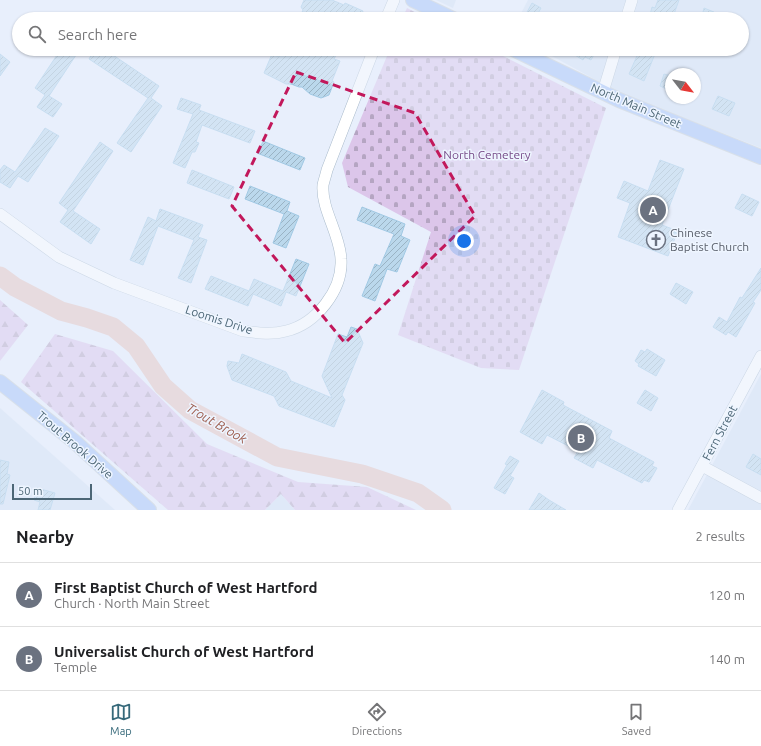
<!DOCTYPE html>
<meta charset="utf-8">
<style>
:root{--surface:#fff;--page:#f2f2f2;--text:#202124;--muted:#757577;--line:#e0e0e0;--accent:#36697a}
body{margin:0;font-family:Ubuntu,sans-serif;background:var(--page);color:var(--text)}
.compass{position:absolute;left:665px;top:68px;width:36px;height:36px;border-radius:50%;background:var(--surface);box-shadow:0 1px 3px #0004;rotate:121deg}
.scale{position:absolute;left:12px;bottom:10px;width:80px;box-sizing:border-box;padding-left:4px;border:2px solid #4c6676;border-top:0;font-size:11px;line-height:14px;white-space:nowrap;color:#4c6676;-webkit-text-stroke:3px #eef5ff;paint-order:stroke}
.you{position:absolute;left:464px;top:241px;width:14px;height:14px;margin:-10px;border:3px solid #fff;border-radius:50%;background:#1a73e8;box-shadow:0 0 0 6px #1a73e833}
.badge{display:grid;place-items:center;width:26px;height:26px;border-radius:50%;background:var(--accent);color:#fff;font-size:13px;font-weight:700}
.pin{position:absolute;translate:-50% -50%;border:2px solid #fff;box-shadow:0 1px 4px #0006}
.list{margin:0;padding:0;list-style:none}
h2{display:flex;justify-content:space-between;align-items:center;height:52px;margin:0;padding:0 16px;font-size:17px}
h2 small{font-size:13px;font-weight:400;color:var(--muted)}
.list li{display:grid;grid-template-columns:26px 1fr auto;gap:12px;align-items:center;box-sizing:border-box;height:64px;padding:0 16px;border-top:1px solid var(--line)}
.list b{display:block;font-size:15px;white-space:nowrap}
.list p{margin:0;font-size:13px;white-space:nowrap;color:var(--muted)}
.list em{font-size:13px;font-style:normal;color:var(--muted)}
.icon{flex:none;width:22px;height:22px;fill:none;stroke:currentColor;stroke-width:2;stroke-linecap:round;stroke-linejoin:round}
.map{position:relative;flex:none;width:761px;height:510px;overflow:hidden}
.search{position:absolute;background:var(--surface);box-shadow:0 1px 3px #0004;left:12px;right:12px;top:12px;height:44px;display:flex;align-items:center;gap:10px;box-sizing:border-box;padding:0 14px;border-radius:22px;color:var(--muted);font-size:15px}
.sheet{height:180px;background:var(--surface)}
nav{display:flex;justify-content:space-around;align-items:center;box-sizing:border-box;height:56px;border-top:1px solid var(--line);background:var(--surface);font-size:11px;color:var(--muted)}
nav a{display:grid;justify-items:center;gap:2px}
nav .on{color:var(--accent)}
.map>svg:first-child{display:block}
.residential{fill:#d6e3f4;fill-rule:evenodd}
.forest{fill:url(#forest-firs)}
.cemetery{fill:url(#cemetery-stones)}
.lines{fill:none;stroke-linecap:round;stroke-linejoin:round}
.river{stroke:#e6c3bc;stroke-width:19}
.building{fill:url(#building-hatch);stroke:#a1c9e4}
.minor-casing{stroke:#abbccc;stroke-width:12}
.major-casing{stroke:#c6ced3;stroke-width:16}
.minor{stroke:#fff;stroke-width:11}
.major{stroke:#a2c1f9;stroke-width:14}
.marked{fill:none;stroke:#c2185b;stroke-width:3;stroke-dasharray:8 5;stroke-linejoin:round}
.labels{text-anchor:middle;stroke-width:3;stroke-linejoin:round;paint-order:stroke}
.street-label{font-size:12px;fill:#4c6676;stroke:#eef5ff}
.park-label{font-size:12px;fill:#764a88;stroke:#eef5ff}
.worship-label{font-size:12px;fill:#5b616d;stroke:#eef5ff;text-anchor:start}
.water-label{font-size:13px;font-style:italic;fill:#9e5e4f;stroke:#eef5ff}
</style>
<div class="map">
<svg width="761" height="510" viewBox="0 0 761 510">
<defs>
<pattern id="forest-firs" width="22" height="20" patternUnits="userSpaceOnUse"><rect width="22" height="20" fill="#dcc6ea"/><path d="M5 1l3.5 6h-7zM16 11l3.5 6h-7z" fill="#b5a5c2"/></pattern>
<pattern id="cemetery-stones" width="16" height="16" patternUnits="userSpaceOnUse"><rect width="16" height="16" fill="#dcc6ea"/><path d="M2 7V4a2 2 0 0 1 4 0v3zM10 15v-3a2 2 0 0 1 4 0v3z" fill="#b5a5c2"/></pattern>
<pattern id="building-hatch" width="6" height="6" patternUnits="userSpaceOnUse"><rect width="6" height="6" fill="#bbd8ec"/><path d="M-1 1l2-2M0 6l6-6M5 7l2-2" fill="none" stroke="#9ab3c4"/></pattern>
</defs>
<rect width="100%" height="100%" fill="#e8effc"/>
<!-- residential -->
<g class="residential">
<path d="M 436,0 L 456,0 L 453,8 Z"/>
<path d="M 528,0 L 761,0 L 761,148 L 618,92 L 539,49 L 742,49 L 742,19 L 518,19 ZM 671,74 L 695,74 L 695,98 L 671,98 Z"/>
<path d="M 761,374 L 761,510 L 688,510 Z"/>
<path d="M 0,408 L 115,510 L 0,510 Z"/>
<path d="M 281,494 L 295,510 L 265,510 Z"/>
</g>
<!-- forest -->
<g class="forest">
<path d="M 0,300 L 28,325 L 0,361 Z"/>
<path d="M 55,334 L 113,351 L 207,444 L 298,482 L 367,487 L 416,510 L 295,510 L 281,494 L 265,510 L 168,510 L 21,382 Z"/>
</g>
<!-- cemetery -->
<g class="cemetery">
<path d="M 407,8 L 428,19 L 402,19 Z"/>
<path d="M 390,49 L 489,49 L 606,108 L 519,370 L 481,368 L 398,335 L 431,232 L 348,187 L 342,163 Z"/>
</g>
<g class="lines">
<!-- river -->
<path class="river" d="M 0,276 L 15,287 L 61,311 L 87,318 L 113,327 L 136,346 L 163,386 L 190,410 L 277,457 L 362,474 L 418,493 L 442,510"/>
</g>
<!-- building -->
<g class="building">
<path d="M 304,0 L 332,0 L 344,5 L 345,3 L 363,11 L 360,19 L 299,19 L 303,10 L 301,7 Z"/>
<path d="M 658,0 L 679,0 L 673,17 L 672,16 L 670,19 L 649,19 L 652,7 L 655,8 Z"/>
<path d="M 532,3 L 541,8 L 535,19 L 526,14 Z"/>
<path d="M 704,8 L 714,12 L 711,19 L 702,16 Z"/>
<path d="M 61,49 L 80,49 L 49,96 L 62,104 L 53,117 L 37,107 L 45,95 L 35,88 Z"/>
<path d="M 95,49 L 104,49 L 159,86 L 151,98 L 162,106 L 131,152 L 117,143 L 148,98 L 89,59 Z"/>
<path d="M 283,49 L 339,49 L 334,59 L 340,61 L 332,81 L 334,82 L 329,95 L 321,98 L 310,94 L 302,87 L 299,87 L 291,84 L 286,84 L 264,73 L 272,54 L 279,57 Z"/>
<path d="M 565,49 L 597,49 L 591,60 L 585,57 L 583,60 Z"/>
<path d="M 640,49 L 657,49 L 644,81 L 629,74 Z"/>
<path d="M 0,54 L 10,62 L 0,76 Z"/>
<path d="M 664,74 L 671,76 L 671,91 L 660,86 Z"/>
<path d="M 718,96 L 735,103 L 729,116 L 712,109 Z"/>
<path d="M 181,98 L 201,105 L 199,110 L 255,131 L 250,143 L 202,125 L 196,142 L 199,143 L 195,152 L 192,152 L 185,168 L 173,163 L 193,114 L 177,109 Z"/>
<path d="M 45,128 L 59,136 L 28,182 L 18,176 L 10,188 L 0,182 L 0,170 L 4,165 L 15,172 Z"/>
<path d="M 263,141 L 305,158 L 300,170 L 257,153 Z"/>
<path d="M 100,142 L 113,151 L 73,211 L 100,229 L 91,244 L 60,222 L 68,210 L 59,203 Z"/>
<path d="M 660,160 L 684,169 L 662,225 L 675,230 L 674,232 L 677,233 L 668,256 L 618,237 L 630,203 L 617,198 L 624,181 L 648,191 Z"/>
<path d="M 192,170 L 234,187 L 229,199 L 187,183 Z"/>
<path d="M 250,186 L 290,202 L 287,211 L 299,216 L 286,248 L 273,243 L 284,214 L 245,199 Z"/>
<path d="M 742,194 L 759,202 L 752,216 L 735,208 Z"/>
<path d="M 362,207 L 405,224 L 401,236 L 410,240 L 397,272 L 387,269 L 375,301 L 362,296 L 375,264 L 380,266 L 394,234 L 357,220 Z"/>
<path d="M 160,209 L 203,225 L 198,237 L 207,240 L 191,283 L 178,278 L 194,240 L 158,226 L 143,265 L 130,260 L 148,217 L 156,221 Z"/>
<path d="M 296,259 L 309,264 L 296,296 L 286,292 L 281,306 L 253,294 L 248,306 L 205,289 L 211,276 L 249,291 L 254,279 L 283,291 Z"/>
<path d="M 761,268 L 761,290 L 753,302 L 755,303 L 736,337 L 728,332 L 726,335 L 713,327 L 719,317 L 727,322 L 740,297 L 742,298 Z"/>
<path d="M 676,283 L 693,292 L 686,304 L 670,294 Z"/>
<path d="M 351,327 L 357,329 L 363,343 L 342,395 L 345,400 L 334,427 L 279,406 L 274,396 L 232,380 L 227,366 L 228,361 L 239,363 L 242,354 L 286,372 L 291,381 L 332,398 L 322,376 L 338,334 L 347,337 Z"/>
<path d="M 647,349 L 665,360 L 656,376 L 638,366 L 639,364 L 635,361 L 641,350 L 645,352 Z"/>
<path d="M 542,390 L 564,402 L 563,405 L 612,431 L 609,438 L 654,462 L 652,466 L 657,468 L 649,482 L 644,480 L 642,483 L 597,460 L 593,468 L 574,458 L 578,451 L 547,435 L 542,444 L 520,432 Z"/>
<path d="M 645,390 L 658,398 L 651,411 L 637,403 Z"/>
<path d="M 753,454 L 761,459 L 761,475 L 746,467 Z"/>
<path d="M 510,456 L 519,461 L 510,476 L 514,478 L 505,494 L 494,488 L 507,465 L 505,464 Z"/>
<path d="M 0,460 L 9,462 L 7,474 L 10,475 L 3,504 L 0,504 Z"/>
<path d="M 37,488 L 55,493 L 50,510 L 38,510 L 40,502 L 34,500 Z"/>
<path d="M 539,493 L 549,500 L 566,510 L 529,510 Z"/>
</g>
<g class="lines">
<!-- minor casing -->
<g class="minor-casing">
<g id="minor">
<path d="M 386,19 L 394,0"/>
<path d="M 626,19 L 632,0"/>
<path d="M 603,92 L 616,49"/>
<path d="M 0,214 L 59,257 L 114,283 L 243,331 C 258,333 272,335 286,331 C 316,324 343,290 341,259 C 340,234 321,209 323,185 C 324,180 326,175 327,170 L 374,49"/>
<path d="M 702,466 L 761,498"/>
<path d="M 678,510 L 761,356"/>
</g>
</g>
<!-- major casing -->
<g class="major-casing">
<g id="major">
<path d="M 413,0 L 453,19"/>
<path d="M 513,49 L 619,100 L 761,157"/>
<path d="M 0,382 L 75,442 L 149,510"/>
</g>
</g>
<!-- minor -->
<use href="#minor" class="minor"/>
<!-- major -->
<use href="#major" class="major"/>
</g>
<!-- marked area -->
<path d="M0 0H761V510H0ZM 296,72 L 415,113 L 475,216 L 345,343 L 232,206 Z" fill="#e8effc" fill-opacity=".55" fill-rule="evenodd"/>
<path class="marked" d="M 296,72 L 415,113 L 475,216 L 345,343 L 232,206 Z"/>
<!-- icons -->
<defs>
<g id="church-ring" transform="scale(1)"><circle r="9.5" fill="#eef5ff" stroke="#6b7280" stroke-width="1.5"/><path d="M-1.2-6h2.4v3.5h3.3v2.4h-3.3V6h-2.4V-.1h-3.3v-2.4h3.3Z" fill="#6b7280"/></g>
</defs>
<g fill-rule="evenodd">
<use href="#church-ring" x="656" y="240"/>
</g>
<g class="labels">
<!-- street labels -->
<g class="street-label">
<text transform="translate(636 106) rotate(23)" y="4">North Main Street</text>
<text transform="translate(219 320) rotate(18)" y="4">Loomis Drive</text>
<text transform="translate(720 433) rotate(-62)" y="4">Fern Street</text>
<text transform="translate(75 445) rotate(41)" y="4">Trout Brook Drive</text>
</g>
<!-- park labels -->
<g class="park-label">
<text x="487" y="159">North Cemetery</text>
</g>
<!-- worship labels -->
<g class="worship-label">
<text x="670" y="237">Chinese<tspan x="670" dy="14">Baptist Church</tspan></text>
</g>
<!-- water labels -->
<g class="water-label">
<text transform="translate(217 423) rotate(30)" y="5">Trout Brook</text>
</g>
</g>
</svg>
<svg class="compass" viewBox="-18 -18 36 36"><path d="M0-13l5 13h-10z" fill="#e53935"/><path d="M0 13l5-13h-10z" fill="#757577"/></svg>
<div class="scale">50 m</div>
<div class="you"></div>
<div class="pin badge" style="left:653px;top:210px;background:#6b7280">A</div>
<div class="pin badge" style="left:581px;top:438px;background:#6b7280">B</div>
<div class="search"><svg class="icon" aria-label="search" viewBox="0 0 24 24"><circle cx="10" cy="10" r="6"/><path d="M15 15l6 6"/></svg>Search here</div>
</div>
<section class="sheet">
<h2>Nearby<small>2 results</small></h2>
<ul class="list">
<li><span class="badge" style="background:#6b7280">A</span><div><b>First Baptist Church of West Hartford</b><p>Church · North Main Street</p></div><em>120 m</em></li>
<li><span class="badge" style="background:#6b7280">B</span><div><b>Universalist Church of West Hartford</b><p>Temple</p></div><em>140 m</em></li>
</ul>
</section>
<nav>
<a class="on"><svg class="icon" aria-label="map" viewBox="0 0 24 24"><path d="M3 6l6-2 6 2 6-2v14l-6 2-6-2-6 2zM9 4v14M15 6v14"/></svg>Map</a>
<a><svg class="icon" aria-label="directions" viewBox="0 0 24 24"><path d="M12 3l9 9-9 9-9-9zM9 14v-3h6M13 9l2 2-2 2"/></svg>Directions</a>
<a><svg class="icon" aria-label="saved" viewBox="0 0 24 24"><path d="M7 4h10v16l-5-4-5 4z"/></svg>Saved</a>
</nav>
